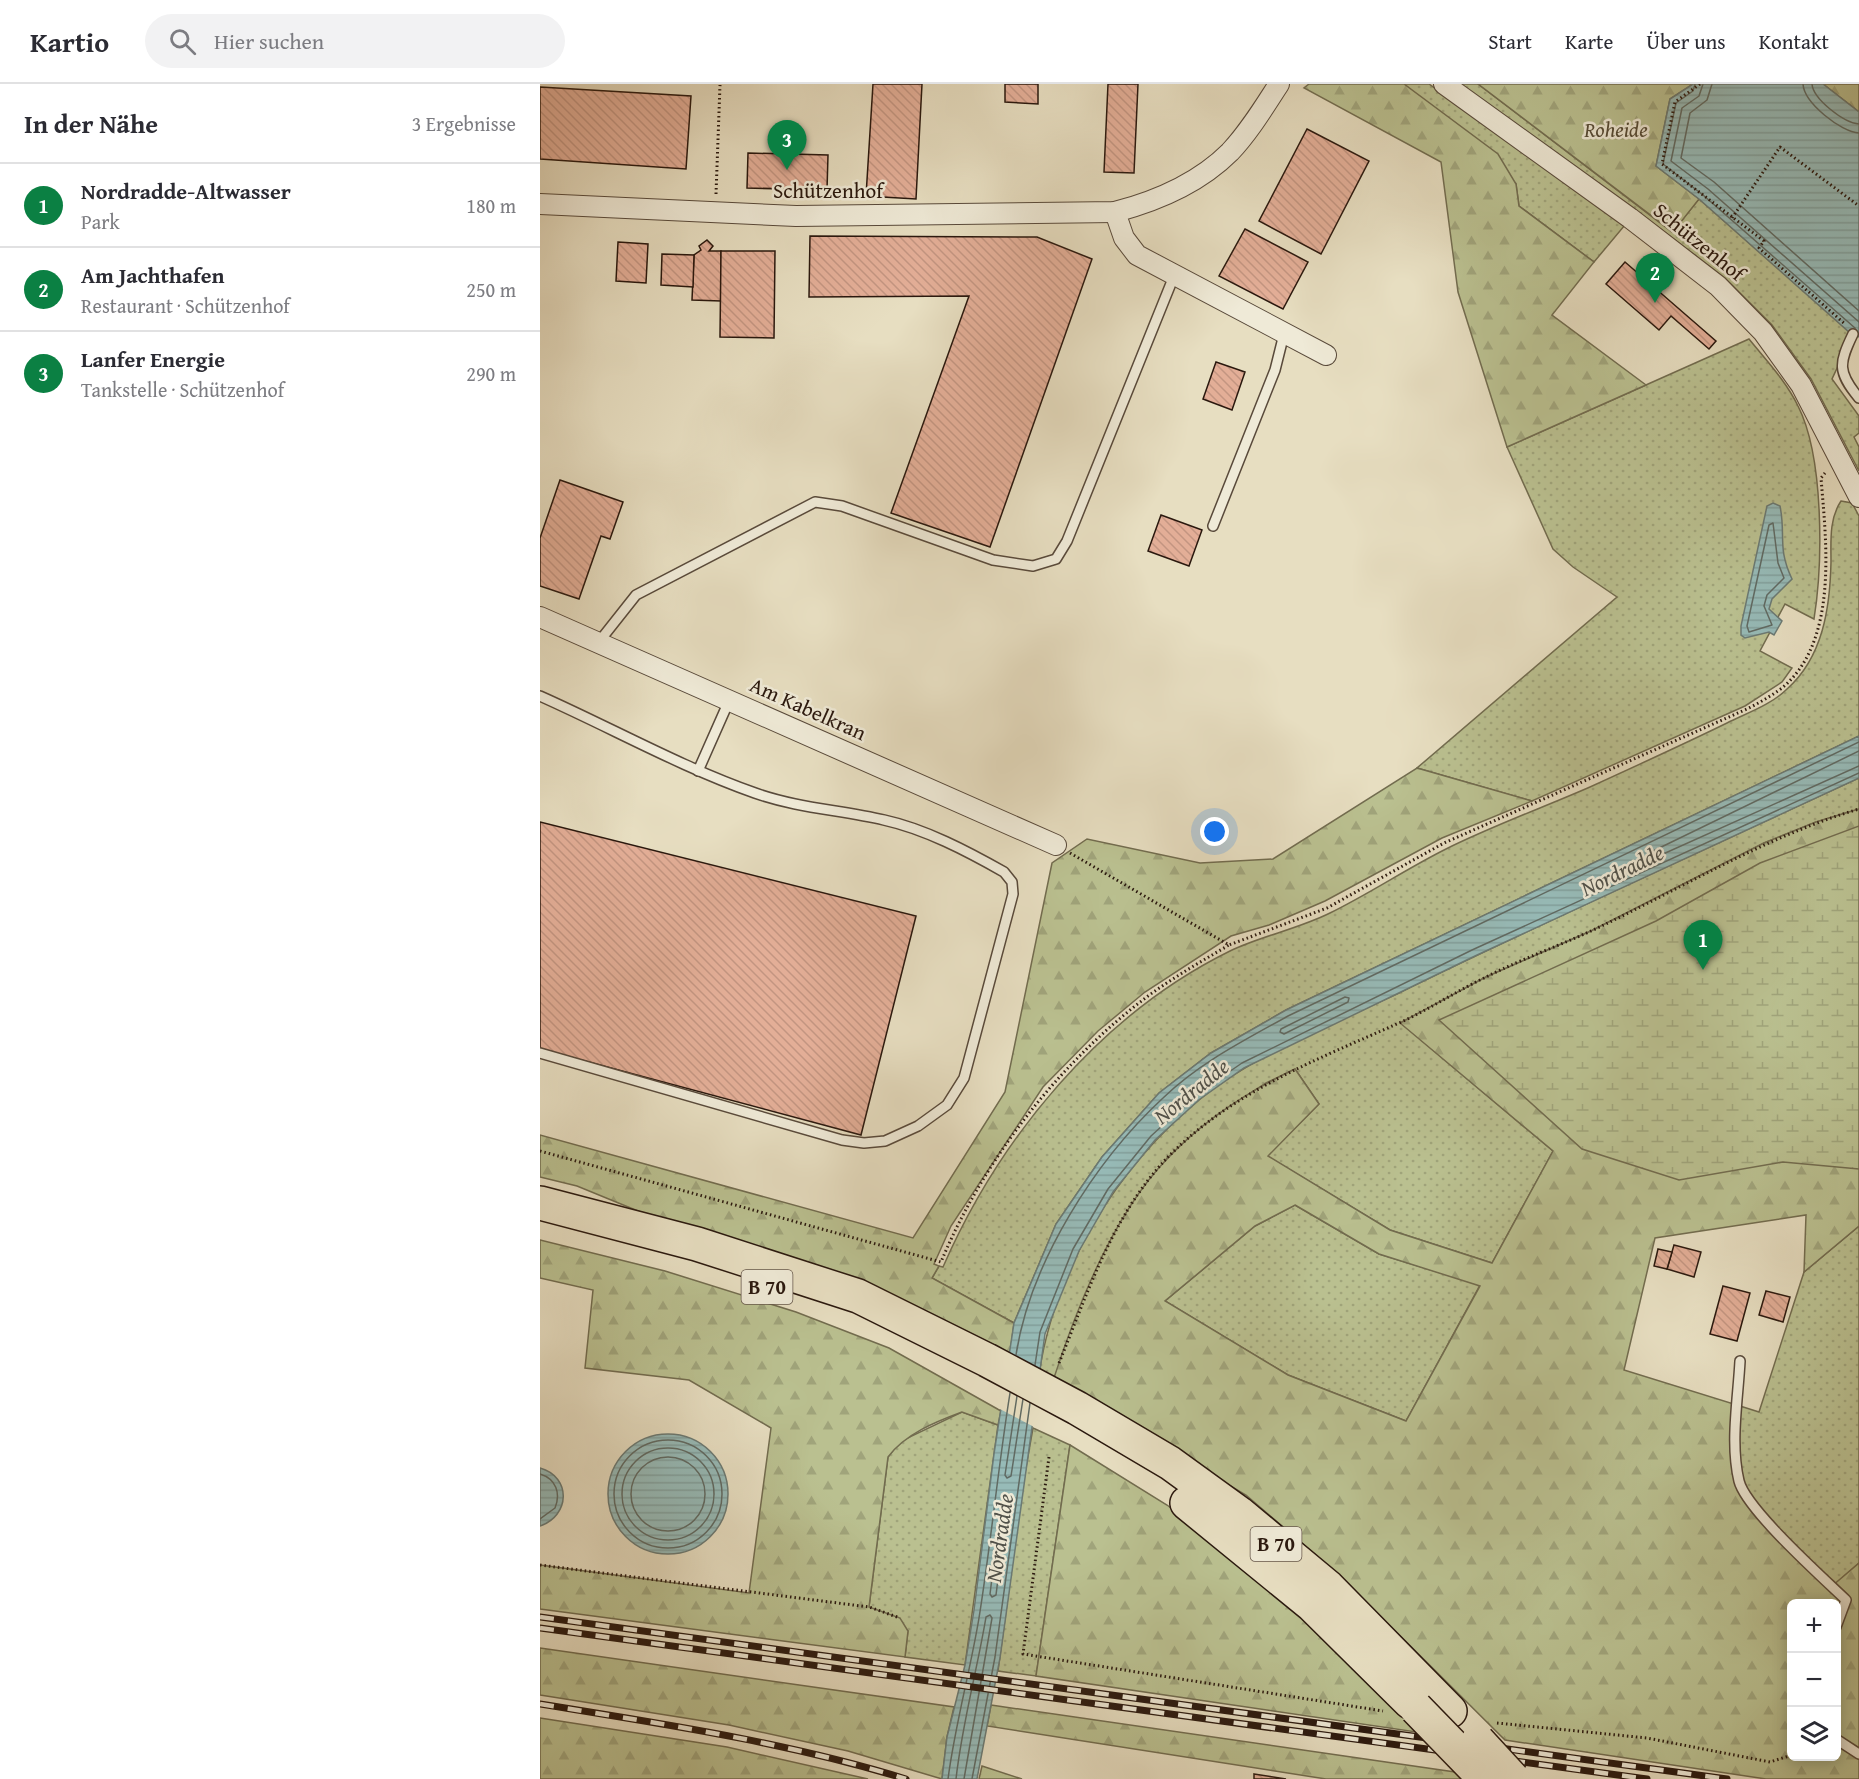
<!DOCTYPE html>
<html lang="de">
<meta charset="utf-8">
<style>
:root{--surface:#fff;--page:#f2f2f3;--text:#2b2b33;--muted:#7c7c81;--line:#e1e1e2;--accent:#0b8043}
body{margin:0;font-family:"Gentium Book Plus",serif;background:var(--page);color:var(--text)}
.controls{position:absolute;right:18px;bottom:18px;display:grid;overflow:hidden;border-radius:9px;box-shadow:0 3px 15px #0003}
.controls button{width:54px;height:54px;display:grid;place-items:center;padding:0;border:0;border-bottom:2px solid var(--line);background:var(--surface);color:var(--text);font:30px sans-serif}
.you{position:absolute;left:675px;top:748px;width:21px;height:21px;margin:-15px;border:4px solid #fff;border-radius:50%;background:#1a73e8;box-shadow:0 0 0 9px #1a73e833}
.badge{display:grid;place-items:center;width:39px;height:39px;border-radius:50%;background:var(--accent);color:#fff;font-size:20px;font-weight:700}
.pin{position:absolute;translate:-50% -50px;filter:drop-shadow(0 2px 3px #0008)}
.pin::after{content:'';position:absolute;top:32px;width:21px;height:18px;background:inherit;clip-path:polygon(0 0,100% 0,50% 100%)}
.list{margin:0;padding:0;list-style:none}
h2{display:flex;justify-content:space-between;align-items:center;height:78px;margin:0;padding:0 24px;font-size:26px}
h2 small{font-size:20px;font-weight:400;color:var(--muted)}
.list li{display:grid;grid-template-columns:39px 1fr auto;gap:18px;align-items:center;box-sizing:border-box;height:84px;padding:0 24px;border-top:2px solid var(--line)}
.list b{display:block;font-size:22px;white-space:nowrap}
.list p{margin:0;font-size:20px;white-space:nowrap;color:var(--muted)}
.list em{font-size:20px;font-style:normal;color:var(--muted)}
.icon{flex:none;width:33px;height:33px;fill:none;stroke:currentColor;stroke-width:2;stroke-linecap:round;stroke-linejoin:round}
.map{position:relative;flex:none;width:1319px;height:1695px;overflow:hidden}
header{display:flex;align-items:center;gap:36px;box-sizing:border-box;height:84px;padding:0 30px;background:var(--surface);border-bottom:2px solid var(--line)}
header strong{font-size:28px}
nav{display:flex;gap:33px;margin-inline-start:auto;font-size:21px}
.search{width:420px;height:54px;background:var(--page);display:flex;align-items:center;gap:15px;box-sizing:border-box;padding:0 21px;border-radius:33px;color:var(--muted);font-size:22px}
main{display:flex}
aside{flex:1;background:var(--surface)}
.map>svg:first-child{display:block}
.grass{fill:url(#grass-dots);stroke:#726c4f;stroke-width:1.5}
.forest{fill:url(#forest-firs);stroke:#726c4f;stroke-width:1.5;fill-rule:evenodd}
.wetland{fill:url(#wetland-marsh);stroke:#726c4f;stroke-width:1.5}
.water{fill:url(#water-rules);stroke:#6b7a74;stroke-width:1.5}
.pier{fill:#e7dec1}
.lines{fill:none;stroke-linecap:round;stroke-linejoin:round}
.shore{stroke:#606a63;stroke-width:1.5}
.building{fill:url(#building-back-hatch);stroke:#2a180e;stroke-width:1.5}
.lane-casing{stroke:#594a3b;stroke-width:12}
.street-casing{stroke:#594a3b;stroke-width:22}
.highway-casing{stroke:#2a180e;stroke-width:36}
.path{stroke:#2a180e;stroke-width:3;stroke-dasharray:1.5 3;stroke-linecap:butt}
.lane{stroke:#efead7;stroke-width:9}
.street{stroke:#efead7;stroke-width:20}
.highway{stroke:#e7dec1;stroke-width:33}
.rail-casing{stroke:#2a180e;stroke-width:7}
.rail{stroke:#efead7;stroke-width:4.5;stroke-dasharray:14;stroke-linecap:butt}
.highway-bridge-casing{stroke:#2a180e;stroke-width:36;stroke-linecap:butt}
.highway-bridge{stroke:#e7dec1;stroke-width:33}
.labels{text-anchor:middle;stroke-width:5;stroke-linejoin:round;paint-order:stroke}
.shield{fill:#efead7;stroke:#65574a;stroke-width:1.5}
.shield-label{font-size:20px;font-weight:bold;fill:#2a180e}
.park-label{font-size:21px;font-style:italic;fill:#554a35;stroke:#efead7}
.street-label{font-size:21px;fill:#2a180e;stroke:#efead7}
.water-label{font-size:22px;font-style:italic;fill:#50514a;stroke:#efead7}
</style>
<header>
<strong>Kartio</strong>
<div class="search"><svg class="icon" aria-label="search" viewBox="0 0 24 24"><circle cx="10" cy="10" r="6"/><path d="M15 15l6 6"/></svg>Hier suchen</div>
<nav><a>Start</a><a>Karte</a><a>Über uns</a><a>Kontakt</a></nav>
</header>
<main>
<aside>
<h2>In der Nähe<small>3 Ergebnisse</small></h2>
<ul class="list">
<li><span class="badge">1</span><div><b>Nordradde-Altwasser</b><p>Park</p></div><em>180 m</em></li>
<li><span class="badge">2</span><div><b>Am Jachthafen</b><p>Restaurant · Schützenhof</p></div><em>250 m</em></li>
<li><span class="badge">3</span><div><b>Lanfer Energie</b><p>Tankstelle · Schützenhof</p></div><em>290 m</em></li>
</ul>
</aside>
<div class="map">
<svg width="1319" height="1695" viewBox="0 0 1319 1695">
<defs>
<pattern id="grass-dots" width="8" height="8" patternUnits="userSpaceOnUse" patternTransform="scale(1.5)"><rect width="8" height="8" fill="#bac090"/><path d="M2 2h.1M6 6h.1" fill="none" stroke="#a0a47b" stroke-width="1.8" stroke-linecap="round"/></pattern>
<pattern id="forest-firs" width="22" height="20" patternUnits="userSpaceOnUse" patternTransform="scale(1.5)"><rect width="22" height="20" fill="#bac090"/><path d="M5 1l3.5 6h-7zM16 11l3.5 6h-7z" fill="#a0a47b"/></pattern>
<pattern id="wetland-marsh" width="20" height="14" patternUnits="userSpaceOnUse" patternTransform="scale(1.5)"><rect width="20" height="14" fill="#bac090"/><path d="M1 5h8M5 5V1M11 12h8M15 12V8" fill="none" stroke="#a0a47b"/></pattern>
<pattern id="water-rules" width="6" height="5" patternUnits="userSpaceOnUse" patternTransform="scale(1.5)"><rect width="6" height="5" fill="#97bbb8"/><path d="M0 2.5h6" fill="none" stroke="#82a09d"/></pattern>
<pattern id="building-back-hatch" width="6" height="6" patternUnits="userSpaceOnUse" patternTransform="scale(1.5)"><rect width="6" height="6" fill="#e3ae97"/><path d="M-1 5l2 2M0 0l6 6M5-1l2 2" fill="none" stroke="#c39581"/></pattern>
</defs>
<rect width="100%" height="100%" fill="#e7dec1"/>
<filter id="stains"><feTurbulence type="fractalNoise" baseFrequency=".00333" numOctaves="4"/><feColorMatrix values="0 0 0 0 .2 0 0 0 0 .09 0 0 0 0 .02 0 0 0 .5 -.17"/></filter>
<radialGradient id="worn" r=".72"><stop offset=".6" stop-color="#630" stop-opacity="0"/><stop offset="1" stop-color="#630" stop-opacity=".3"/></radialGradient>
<!-- grass -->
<g class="grass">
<path d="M 864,0 L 889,0 L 1085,141 L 1054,178 L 979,122 L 976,100 Z"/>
<path d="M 916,0 L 938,0 L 1132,148 L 1159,115 L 1313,250 L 1292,295 L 1319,332 L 1319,349 L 1314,353 L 1319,363 L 1319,387 L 1271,295 L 1232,241 L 1185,194 L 1097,127 Z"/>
<path d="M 1209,255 C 1226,276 1246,297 1258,322 C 1284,373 1283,479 1274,535 L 1245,520 L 1220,567 L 1252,584 L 1242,598 L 1205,622 L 992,717 L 877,684 L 1077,513 L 1033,483 L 1013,465 L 967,363 Z"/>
<path d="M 1301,417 L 1312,419 L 1319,432 L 1319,652 L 746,926 L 671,969 L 619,1009 L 562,1073 L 516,1140 L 474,1239 L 392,1194 L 399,1182 L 403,1183 C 460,1053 560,931 690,867 C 721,852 758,845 790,829 C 829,810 866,785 906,765 C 952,742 1002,724 1050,703 C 1096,682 1142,661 1187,639 C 1207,629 1231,621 1247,605 C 1283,573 1290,524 1291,478 C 1291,457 1289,435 1301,417 Z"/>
<path d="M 1319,694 L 1319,725 L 1276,738 L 1224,759 L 1051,847 L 946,893 L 861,939 L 1013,1067 L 952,1179 L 850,1146 L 727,1072 L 779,1020 L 755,985 L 726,999 L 677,1031 L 627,1074 L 559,1179 L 513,1297 L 499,1290 C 515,1184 577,1084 659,1016 C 716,969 794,940 861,908 C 1012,834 1166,765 1319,694 Z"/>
<path d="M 755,1121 L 839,1170 L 940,1201 L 866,1337 L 748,1291 L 625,1217 L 715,1142 Z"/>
<path d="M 1319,1142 L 1319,1479 L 1292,1503 L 1223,1435 L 1199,1399 L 1197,1321 L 1219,1328 L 1264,1188 Z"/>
<path d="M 422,1328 L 458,1341 L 425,1581 L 365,1573 L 368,1547 L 329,1523 L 348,1373 L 359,1358 Z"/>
<path d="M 493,1344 L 530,1361 L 496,1592 L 458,1587 L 483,1400 Z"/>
</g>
<!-- forest -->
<g class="forest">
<path d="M 769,0 L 864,0 L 958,70 L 976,100 L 979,122 L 1054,178 L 1012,231 L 1106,301 L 967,363 L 918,208 L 901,78 L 764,4 Z"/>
<path d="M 938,0 L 1153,0 L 1130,15 L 1116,82 L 1159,115 L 1133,148 Z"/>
<path d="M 1283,0 L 1319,0 L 1319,28 Z"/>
<path d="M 877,684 L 992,717 L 902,754 L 785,817 L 729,841 L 691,852 L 605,908 L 558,947 L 503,1003 L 411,1142 L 394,1180 L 399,1182 L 392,1194 L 474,1239 L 470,1269 L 300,1194 L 98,1127 L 37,1102 L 0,1093 L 0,1051 L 373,1154 L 465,1008 L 512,779 L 547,755 L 660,779 L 733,775 Z"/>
<path d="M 1319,725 L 1319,1142 L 1264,1188 L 1266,1131 L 1115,1154 L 1084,1286 L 1197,1321 L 1199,1399 L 1223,1435 L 1292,1502 L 1319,1479 L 1319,1695 L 1226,1695 L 965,1656 L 799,1491 L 706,1411 L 513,1297 C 537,1222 573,1130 628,1074 C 664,1036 709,1007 755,985 L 779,1020 L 728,1072 L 850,1146 L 952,1179 L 1013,1067 L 860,939 L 946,893 L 1051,847 L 1224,759 L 1276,738 ZM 755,1121 L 839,1170 L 940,1202 L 866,1337 L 748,1291 L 625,1217 L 715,1142 ZM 1252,1520 L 1296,1520 L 1296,1672 L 1252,1672 Z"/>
<path d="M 0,1156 L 125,1187 L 256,1228 L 349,1264 L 461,1327 L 458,1341 L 422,1328 C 395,1338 365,1350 348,1373 L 329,1523 L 360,1534 L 368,1547 L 365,1573 L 0,1525 L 0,1481 L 209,1509 L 231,1344 L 149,1296 L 45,1284 L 53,1206 L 0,1194 Z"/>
<path d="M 530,1361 L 627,1421 L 706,1481 L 883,1649 L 496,1592 Z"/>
<path d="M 0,1564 L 414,1623 L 407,1653 L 402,1695 L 308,1667 L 189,1641 L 0,1611 Z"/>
<path d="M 451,1621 L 915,1688 L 922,1695 L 786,1695 L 447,1642 Z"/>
<path d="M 0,1634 L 187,1663 L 328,1695 L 0,1695 Z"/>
<path d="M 442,1682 L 482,1695 L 439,1695 Z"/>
</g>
<!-- wetland -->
<path class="wetland" d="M 1319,742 L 1319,1085 L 1243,1078 L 1139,1096 L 1042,1065 L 899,936 L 1116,837 L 1220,779 Z"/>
<!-- water -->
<g class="water">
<path d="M 1153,0 L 1283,0 L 1319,28 L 1319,253 L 1309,248 L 1159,115 L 1116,82 L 1130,15 Z"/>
<path d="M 1233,419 L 1240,422 C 1246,451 1237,464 1252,495 L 1232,515 L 1229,525 L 1242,537 L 1234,551 L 1229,548 L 1205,554 L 1201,551 L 1201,542 L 1227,422 Z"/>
<path d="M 1319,652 L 1319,694 L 935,872 L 704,984 L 660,1015 L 615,1056 L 573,1108 L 539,1167 L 505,1250 L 460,1574 L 437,1695 L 402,1695 L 407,1653 L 425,1581 L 434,1526 L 454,1370 L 474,1239 L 516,1140 L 562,1073 L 619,1009 L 671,969 L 746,926 Z"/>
<circle cx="128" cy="1410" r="60"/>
<path d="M 0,1384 C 32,1393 30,1432 0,1442 Z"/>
</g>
<!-- pier -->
<path class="pier" d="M 466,1274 L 502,1293 L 496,1344 L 458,1324 Z"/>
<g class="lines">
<!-- shore -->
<g class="shore">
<path d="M 1155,0 L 1153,7 L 1136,19 L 1123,80 L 1163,111 L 1315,244"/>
<path d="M 1163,0 L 1159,12 L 1142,24 L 1131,77 L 1168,105 L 1319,238"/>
<path d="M 1172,0 L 1167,16 L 1150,29 L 1141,74 L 1174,98 L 1319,227"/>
<path d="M 1263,0 C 1264,19 1301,48 1319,49"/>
<path d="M 1272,0 C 1273,15 1304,39 1319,40"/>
<path d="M 1233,439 L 1238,479 L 1244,494 L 1227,511 L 1224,522 L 1232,541 L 1209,548 L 1207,542 L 1229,441 Z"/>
<path d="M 1319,667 L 1109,769 L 1108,773 L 1112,775 L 1319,682"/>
<path d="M 805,913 L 809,914 L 808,918 L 744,950 L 740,948 L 741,945 Z"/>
<path d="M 476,1271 C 490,1179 555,1077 623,1014 C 659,979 705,956 748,932 L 1319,658"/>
<path d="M 495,1281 L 500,1248 L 533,1165 L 568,1105 L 611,1052 L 657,1010 L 702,979 L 932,866 L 1319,689"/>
<path d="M 477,1312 L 465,1391 L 467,1394 L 471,1392 L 483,1315"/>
<circle cx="128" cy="1410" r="54"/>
<circle cx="128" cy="1410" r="46"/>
<circle cx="128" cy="1410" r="37"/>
<path d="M 0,1390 C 16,1395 21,1409 15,1424 L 0,1435"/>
<path d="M 460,1460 L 462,1463 L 456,1511 L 452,1513 L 450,1510 L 456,1462 Z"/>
<path d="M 408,1695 C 415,1641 430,1588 439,1534 C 451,1459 458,1384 470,1309"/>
<path d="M 416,1695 C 422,1640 437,1587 446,1533 L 450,1531 L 452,1534 L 424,1695"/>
<path d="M 432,1695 L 455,1573 L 490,1319"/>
</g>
</g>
<!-- building -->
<g class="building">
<path d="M 333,0 L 382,0 L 376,115 L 326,112 Z"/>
<path d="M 465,0 L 498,0 L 498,20 L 465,18 Z"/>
<path d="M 568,0 L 598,0 L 594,89 L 564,88 Z"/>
<path d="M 0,3 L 151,12 L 146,85 L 0,75 Z"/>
<path d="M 767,45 L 829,77 L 781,170 L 719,137 Z"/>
<path d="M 208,69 L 288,71 L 287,106 L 207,104 Z"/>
<path d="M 705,145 L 768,178 L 743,225 L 679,192 Z"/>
<path d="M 270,152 L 497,153 L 552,175 L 450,463 L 351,429 L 429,212 L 269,213 Z"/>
<path d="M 167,156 L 173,162 L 169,167 L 181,167 L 181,217 L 152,216 L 154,171 L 161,166 L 159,162 Z"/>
<path d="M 78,158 L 108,160 L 106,199 L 76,197 Z"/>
<path d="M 181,167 L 235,167 L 234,254 L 180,253 Z"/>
<path d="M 122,170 L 154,171 L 153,203 L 121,201 Z"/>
<path d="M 1085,178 L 1176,257 L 1169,265 L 1131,232 L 1119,246 L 1066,200 Z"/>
<path d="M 676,278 L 705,288 L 692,326 L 663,315 Z"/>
<path d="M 20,396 L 83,418 L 70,455 L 61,452 L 39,515 L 0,502 L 0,454 Z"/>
<path d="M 621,431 L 662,446 L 649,482 L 608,467 Z"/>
<path d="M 0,738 L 376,832 L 321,1051 L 0,965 Z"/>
<path d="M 1134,1161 L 1161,1168 L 1154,1193 L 1127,1185 Z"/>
<path d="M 1118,1165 L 1132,1168 L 1127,1185 L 1114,1182 Z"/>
<path d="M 1183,1202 L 1210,1209 L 1197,1257 L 1170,1250 Z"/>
<path d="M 1226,1207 L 1250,1213 L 1243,1238 L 1219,1231 Z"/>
<path d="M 714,1690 L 746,1695 L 714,1695 Z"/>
</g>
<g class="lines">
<!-- lane casing -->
<g class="lane-casing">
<g id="lane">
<path d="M 1313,250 C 1299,279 1297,288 1319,314"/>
<path d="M 673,442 L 735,286 L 744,250"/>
<path d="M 58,559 L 96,511 L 275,418 L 302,422 L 453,476 L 493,482 L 516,475 L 527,457 L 634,192"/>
<path d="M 0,612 C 72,644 141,683 215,709 C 257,724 301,726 344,736 C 385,745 427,767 464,788 L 472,798 L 473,810 L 424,994 L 407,1021 L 378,1042 L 345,1057 L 324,1059 L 302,1056 L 0,969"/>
<path d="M 158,687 L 189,617"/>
<path d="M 1200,1277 C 1198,1316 1190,1359 1199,1397 C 1206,1425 1282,1493 1306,1516 L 1296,1543"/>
<path d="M 1296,1655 L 1319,1670"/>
</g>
</g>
<!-- street casing -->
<g class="street-casing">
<g id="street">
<path d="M 904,0 L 1090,134 L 1178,202 L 1223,248 L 1261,301 L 1319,413"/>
<path d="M 0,120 L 256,132 L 575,128 C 617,117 659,99 690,68 C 709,48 724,23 739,0"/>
<path d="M 575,128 L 584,154 L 597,171 L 786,271"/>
<path d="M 0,533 L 516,761"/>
</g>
</g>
<!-- highway casing -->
<g class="highway-casing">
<g id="highway">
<path d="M 0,1119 L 157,1160 L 318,1212 L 447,1276 L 537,1324 L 630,1379 L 699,1429 L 788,1503 L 910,1627"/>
<path d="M 647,1419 L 772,1521 L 870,1618"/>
</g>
</g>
<!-- path -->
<g class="path">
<path d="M 1160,0 L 1135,18 L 1122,80 L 1224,157 L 1219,164 L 1305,240"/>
<path d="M 176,110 L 180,1"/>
<path d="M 1192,134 L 1240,63 L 1319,122"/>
<path d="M 530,769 L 689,861 L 787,824 L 904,759 L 1207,625 C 1219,619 1231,612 1242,604 C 1299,557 1286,457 1281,394 L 1285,389"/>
<path d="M 0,1067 L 401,1178 C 444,1075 519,979 608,912 C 634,893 662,877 689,861"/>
<path d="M 519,1279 C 548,1208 573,1130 628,1073 C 693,1007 776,976 859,939 C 888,926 915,908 944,894 C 979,876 1016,863 1051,847 C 1141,805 1224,753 1319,725"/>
<path d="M 509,1373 L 483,1570 L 843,1627"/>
<path d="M 0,1481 L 329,1523 L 360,1534"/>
<path d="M 957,1639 L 1107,1654 L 1230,1678 L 1252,1671"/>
</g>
<!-- lane -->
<use href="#lane" class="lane"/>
<!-- street -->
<use href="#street" class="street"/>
<!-- highway -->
<use href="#highway" class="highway"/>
<!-- rail casing -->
<g class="rail-casing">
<g id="rail">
<path d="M 0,1533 L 1187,1695"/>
<path d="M 0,1544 L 1107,1695"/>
<path d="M 0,1620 C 123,1640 246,1658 366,1695"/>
</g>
</g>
<!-- rail -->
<use href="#rail" class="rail"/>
<!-- highway-bridge casing -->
<g class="highway-bridge-casing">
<g id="highway-bridge">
<path d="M 876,1624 L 945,1695"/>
<path d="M 938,1657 L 973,1695"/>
</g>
</g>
<!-- highway-bridge -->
<use href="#highway-bridge" class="highway-bridge"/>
</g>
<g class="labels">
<!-- shield labels -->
<g class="shield">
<rect x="201.5" y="1186" width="51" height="34" rx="4.5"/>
<rect x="710.5" y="1443" width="51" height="34" rx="4.5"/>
</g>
<g class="shield-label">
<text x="227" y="1210">B 70</text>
<text x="736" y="1467">B 70</text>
</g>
<!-- park labels -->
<g class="park-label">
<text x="1076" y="53">Roheide</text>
</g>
<!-- street labels -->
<g class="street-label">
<text x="288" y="114">Schützenhof</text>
<text transform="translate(1159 158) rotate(39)" y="7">Schützenhof</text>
<text transform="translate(268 625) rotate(24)" y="7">Am Kabelkran</text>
</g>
<!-- water labels -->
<g class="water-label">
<text transform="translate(1082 786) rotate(-26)" y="8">Nordradde</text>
<text transform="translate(651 1007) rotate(-39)" y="8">Nordradde</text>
<text transform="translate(459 1454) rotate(-82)" y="8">Nordradde</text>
</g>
</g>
<rect width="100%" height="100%" filter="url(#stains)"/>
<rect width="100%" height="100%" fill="url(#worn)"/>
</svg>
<div class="controls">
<button>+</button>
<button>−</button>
<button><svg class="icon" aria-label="layers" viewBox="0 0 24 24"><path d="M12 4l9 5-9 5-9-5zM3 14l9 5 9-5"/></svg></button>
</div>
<div class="you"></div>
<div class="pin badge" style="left:1163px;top:886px">1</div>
<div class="pin badge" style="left:1115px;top:219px">2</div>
<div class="pin badge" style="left:247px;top:86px">3</div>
</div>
</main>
